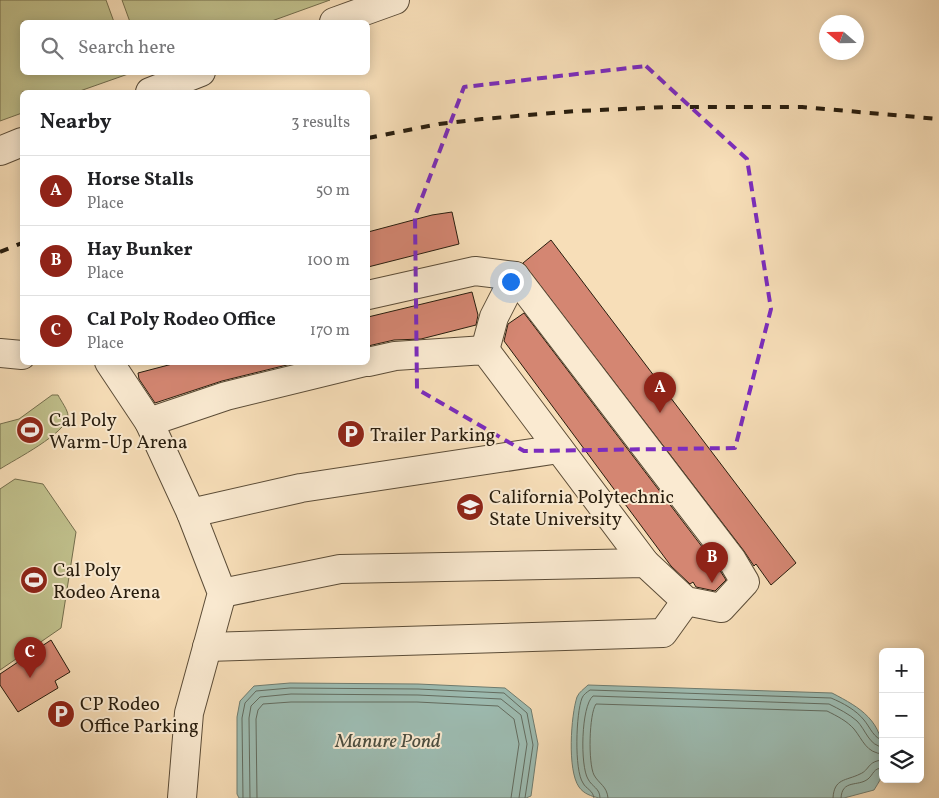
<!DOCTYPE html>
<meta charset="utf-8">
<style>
:root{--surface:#fff;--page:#f2f2f2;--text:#202124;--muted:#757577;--line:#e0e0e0;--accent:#8f2418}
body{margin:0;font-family:Vollkorn,serif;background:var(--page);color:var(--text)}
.controls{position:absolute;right:15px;bottom:15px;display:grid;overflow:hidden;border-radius:8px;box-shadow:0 2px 12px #0003}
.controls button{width:45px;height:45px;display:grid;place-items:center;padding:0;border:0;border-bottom:1px solid var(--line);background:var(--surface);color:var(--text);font:25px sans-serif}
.compass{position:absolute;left:819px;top:15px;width:45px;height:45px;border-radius:50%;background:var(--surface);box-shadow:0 2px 12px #0003;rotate:290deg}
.you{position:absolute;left:510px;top:281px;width:18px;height:18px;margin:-12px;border:4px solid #fff;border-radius:50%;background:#1a73e8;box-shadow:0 0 0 8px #1a73e833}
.badge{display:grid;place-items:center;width:32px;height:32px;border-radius:50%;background:var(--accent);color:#fff;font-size:16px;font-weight:700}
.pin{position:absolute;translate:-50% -41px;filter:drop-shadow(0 1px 2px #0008)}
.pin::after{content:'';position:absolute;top:26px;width:18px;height:15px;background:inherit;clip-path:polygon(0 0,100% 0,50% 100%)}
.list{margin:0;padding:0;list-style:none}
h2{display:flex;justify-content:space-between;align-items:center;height:65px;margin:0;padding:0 20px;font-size:21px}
h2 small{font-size:16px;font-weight:400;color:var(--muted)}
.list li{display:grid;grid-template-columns:32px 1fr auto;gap:15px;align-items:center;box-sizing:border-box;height:70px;padding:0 20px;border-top:1px solid var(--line)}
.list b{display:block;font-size:19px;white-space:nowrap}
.list p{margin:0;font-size:16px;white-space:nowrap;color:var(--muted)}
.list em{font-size:16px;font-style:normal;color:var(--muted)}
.icon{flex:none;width:28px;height:28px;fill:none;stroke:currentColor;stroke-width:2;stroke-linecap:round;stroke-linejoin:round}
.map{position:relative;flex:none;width:939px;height:798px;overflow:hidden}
.search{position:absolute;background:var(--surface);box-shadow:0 2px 12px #0003;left:20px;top:20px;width:350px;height:55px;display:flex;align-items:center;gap:12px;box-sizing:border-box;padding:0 18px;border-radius:8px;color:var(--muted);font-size:19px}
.panel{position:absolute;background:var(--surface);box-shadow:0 2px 12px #0003;left:20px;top:90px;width:350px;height:275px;border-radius:8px}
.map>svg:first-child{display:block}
.green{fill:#c0c08c;stroke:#746e4d}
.water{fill:#9dbcb2;stroke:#6e7c70}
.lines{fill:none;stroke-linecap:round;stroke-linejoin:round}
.shore{stroke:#626c60;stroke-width:1}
.building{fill:#d48672;stroke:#281d0e}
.minor-casing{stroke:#5c4d38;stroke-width:30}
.minor{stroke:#faead1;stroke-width:28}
.rail{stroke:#281d0e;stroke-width:4;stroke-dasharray:9 9;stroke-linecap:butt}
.marked{fill:none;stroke:#7b2cbf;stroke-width:4;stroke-dasharray:10 6;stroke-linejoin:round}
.labels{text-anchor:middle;stroke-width:4;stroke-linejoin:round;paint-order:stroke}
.poi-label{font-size:19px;fill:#281d0e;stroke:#faead1;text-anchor:start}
.water-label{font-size:20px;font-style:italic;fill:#4b4d3f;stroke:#faead1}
</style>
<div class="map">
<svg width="939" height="798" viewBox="0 0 939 798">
<rect width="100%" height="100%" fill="#f7deb8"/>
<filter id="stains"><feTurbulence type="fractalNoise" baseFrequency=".004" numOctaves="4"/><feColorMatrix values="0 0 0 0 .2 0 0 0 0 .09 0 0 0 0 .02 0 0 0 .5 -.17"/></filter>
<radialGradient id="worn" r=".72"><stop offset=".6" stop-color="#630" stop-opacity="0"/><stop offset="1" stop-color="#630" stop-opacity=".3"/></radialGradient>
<!-- green -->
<g class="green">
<path d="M 0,0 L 106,0 L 114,22 L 22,22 L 22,72 L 131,73 L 77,92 L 22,92 L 22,113 L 0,121 Z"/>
<path d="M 122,0 L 330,0 L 269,22 L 130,22 Z"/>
<path d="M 52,395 L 58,395 C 61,401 68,410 68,416 C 67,433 14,460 0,469 L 0,424 L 19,419 Z"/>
<path d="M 15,479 L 43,484 L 76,532 L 61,628 L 0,670 L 0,489 Z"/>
</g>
<!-- water -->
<g class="water">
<path d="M 290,683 L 418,684 L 505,688 L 531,709 L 538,744 L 531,796 L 526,798 L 239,798 L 237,794 L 237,717 L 240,701 L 254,686 Z"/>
<path d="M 588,685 L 832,693 C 861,708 883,721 883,757 C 883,775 884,774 874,790 L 844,798 L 599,798 C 591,796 584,794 579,787 C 567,770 571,715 577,697 C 579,692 584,689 588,685 Z"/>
</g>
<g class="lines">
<!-- shore -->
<g class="shore">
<path d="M 243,798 L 242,718 L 245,703 L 256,691 L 290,688 L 418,689 L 504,693 L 527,713 L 533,745 L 525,798"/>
<path d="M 250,798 L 249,718 L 251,706 L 260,697 L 291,694 L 418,695 L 501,699 L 521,715 L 527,744 L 519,798"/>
<path d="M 257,798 L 256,719 L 258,710 L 263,704 L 291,702 L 417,702 L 498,706 L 514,719 L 519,744 L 511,798"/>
<path d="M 594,798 C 593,790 586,789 583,783 C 574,770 576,713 582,698 C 583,695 587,692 590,690 L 831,698 C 843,703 856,710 864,720 C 870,727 874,739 883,740"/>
<path d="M 600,798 C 600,788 592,787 588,779 C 580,766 581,706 593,696 L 829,704 C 839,709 849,714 857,721 C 866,730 869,746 883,747"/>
<path d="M 608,798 C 607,786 599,784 594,775 C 588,763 589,714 596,704 L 827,711 C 837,716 847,721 854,729 C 863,740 866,753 883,754"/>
<path d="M 833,798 C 834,778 846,781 860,774 C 870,770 867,761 883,760"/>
<path d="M 841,798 C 842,779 858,787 868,779 C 874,774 873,768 883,768"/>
</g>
</g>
<!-- building -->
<g class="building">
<path d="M 452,212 L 459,244 L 368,267 L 368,232 L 432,215 Z"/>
<path d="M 551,240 L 796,563 L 771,585 L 756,564 L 754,566 L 744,551 L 523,263 Z"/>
<path d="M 472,292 L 478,315 L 476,325 L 421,339 L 394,340 L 368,346 L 368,317 Z"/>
<path d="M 524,313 L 719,569 L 726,580 L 715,591 L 696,587 L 693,582 L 690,584 L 671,566 L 504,341 L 508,324 Z"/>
<path d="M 180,362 L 291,362 L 291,364 L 222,381 L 155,403 L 139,379 L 138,373 Z"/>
<path d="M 51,640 L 70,672 L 55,681 L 58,688 L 18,712 L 0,685 L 0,674 Z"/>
</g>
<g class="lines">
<!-- minor casing -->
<g class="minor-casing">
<g id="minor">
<path d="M 334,22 L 395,0"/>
<path d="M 150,92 L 201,72"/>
<path d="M 0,151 L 22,142"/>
<path d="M 485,350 L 494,317 L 515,276"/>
<path d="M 0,353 L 22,355"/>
<path d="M 109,362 L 149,422 L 191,513 L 222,593 L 189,713 L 182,798"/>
<path d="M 368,362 L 395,356 L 485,350 L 645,563"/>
<path d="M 149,422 L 226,396 L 365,362"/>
<path d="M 191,513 L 301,488 L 559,449"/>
<path d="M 222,593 L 340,569 L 645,563 L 686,601 L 721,608 L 745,582 L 732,560 L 515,276 L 475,271 L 368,295"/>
<path d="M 207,647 L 663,633 L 686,601"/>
</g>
</g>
<!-- minor -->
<use href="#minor" class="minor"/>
<!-- rail -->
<g class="rail">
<path d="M 368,138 L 439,124 L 482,119 L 577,111 L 667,107 L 802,107 L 939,119"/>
<path d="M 0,252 L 22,243"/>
</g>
</g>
<!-- marked area -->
<path class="marked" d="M 646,66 L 747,159 L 771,309 L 735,448 L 524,451 L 417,389 L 415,216 L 464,87 Z"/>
<!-- icons -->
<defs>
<g id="stadium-disc" transform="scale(1.4375)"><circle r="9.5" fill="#8f2418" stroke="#faead1"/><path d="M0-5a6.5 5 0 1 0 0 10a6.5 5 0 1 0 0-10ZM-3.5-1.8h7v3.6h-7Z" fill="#fff"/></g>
<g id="parking-disc" transform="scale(1.4375)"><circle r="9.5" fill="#8f2418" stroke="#faead1"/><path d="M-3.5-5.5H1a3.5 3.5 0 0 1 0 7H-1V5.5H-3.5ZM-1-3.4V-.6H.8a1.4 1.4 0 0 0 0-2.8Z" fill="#fff"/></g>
<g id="university-disc" transform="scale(1.4375)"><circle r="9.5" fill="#8f2418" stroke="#faead1"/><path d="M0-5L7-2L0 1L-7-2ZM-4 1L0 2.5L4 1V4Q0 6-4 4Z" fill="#fff"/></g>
</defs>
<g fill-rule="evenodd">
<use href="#stadium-disc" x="30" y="430"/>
<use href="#parking-disc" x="351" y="434"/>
<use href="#university-disc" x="470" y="507"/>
<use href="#stadium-disc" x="34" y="580"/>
<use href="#parking-disc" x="61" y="714"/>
</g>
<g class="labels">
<!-- poi labels -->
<g class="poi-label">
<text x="49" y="426">Cal Poly<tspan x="49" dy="22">Warm-Up Arena</tspan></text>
<text x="370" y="441">Trailer Parking</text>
<text x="489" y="503">California Polytechnic<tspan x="489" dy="22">State University</tspan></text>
<text x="53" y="576">Cal Poly<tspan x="53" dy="22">Rodeo Arena</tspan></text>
<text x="80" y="710">CP Rodeo<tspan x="80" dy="22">Office Parking</tspan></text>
</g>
<!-- water labels -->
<g class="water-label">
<text x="388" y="747">Manure Pond</text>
</g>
</g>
<rect width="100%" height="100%" filter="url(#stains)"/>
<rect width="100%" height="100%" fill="url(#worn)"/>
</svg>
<div class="controls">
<button>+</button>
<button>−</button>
<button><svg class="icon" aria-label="layers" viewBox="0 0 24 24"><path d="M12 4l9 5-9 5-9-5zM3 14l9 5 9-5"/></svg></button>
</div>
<svg class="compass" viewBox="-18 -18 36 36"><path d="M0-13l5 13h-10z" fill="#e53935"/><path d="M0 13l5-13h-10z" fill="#757577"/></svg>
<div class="you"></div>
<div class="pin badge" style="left:660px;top:413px">A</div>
<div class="pin badge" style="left:712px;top:583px">B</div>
<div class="pin badge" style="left:30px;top:678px">C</div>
<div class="search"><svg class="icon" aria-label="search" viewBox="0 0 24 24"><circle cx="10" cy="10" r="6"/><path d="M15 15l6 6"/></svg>Search here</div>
<section class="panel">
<h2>Nearby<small>3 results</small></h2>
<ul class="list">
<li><span class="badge">A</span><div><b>Horse Stalls</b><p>Place</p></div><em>50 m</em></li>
<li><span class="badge">B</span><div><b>Hay Bunker</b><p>Place</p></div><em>100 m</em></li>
<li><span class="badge">C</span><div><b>Cal Poly Rodeo Office</b><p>Place</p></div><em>170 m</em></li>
</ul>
</section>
</div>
